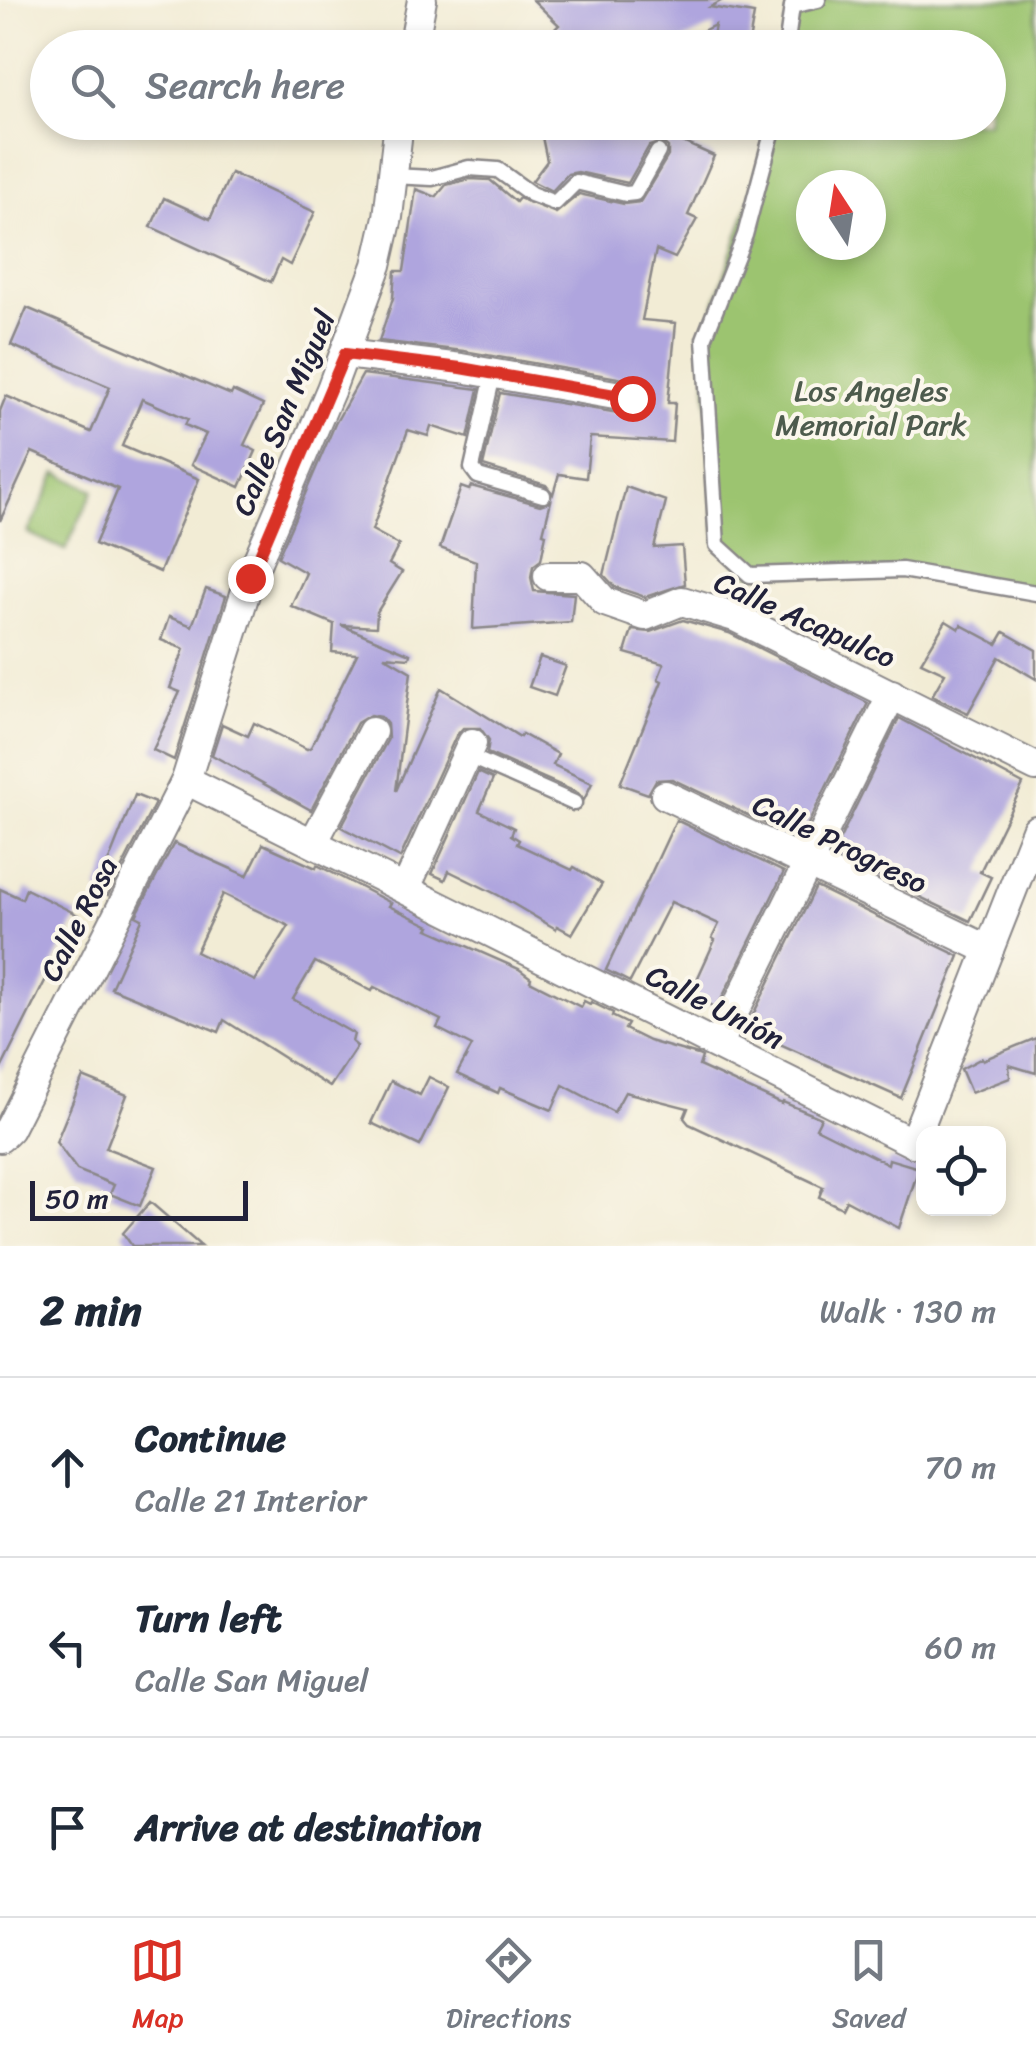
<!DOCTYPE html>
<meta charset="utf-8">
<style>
:root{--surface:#fff;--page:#f6f6f7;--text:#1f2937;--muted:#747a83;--line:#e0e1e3;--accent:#d93025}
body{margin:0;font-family:Sriracha,sans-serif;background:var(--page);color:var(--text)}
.controls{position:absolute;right:30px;bottom:30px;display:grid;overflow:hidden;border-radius:20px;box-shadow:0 5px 15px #0003}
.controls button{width:90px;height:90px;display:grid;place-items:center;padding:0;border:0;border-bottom:2px solid var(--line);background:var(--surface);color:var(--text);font:50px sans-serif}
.compass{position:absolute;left:796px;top:170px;width:90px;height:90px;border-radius:50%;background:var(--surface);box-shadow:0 5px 15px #0003;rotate:348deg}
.scale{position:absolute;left:30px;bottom:25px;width:218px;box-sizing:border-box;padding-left:10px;border:5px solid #22223b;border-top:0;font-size:28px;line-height:35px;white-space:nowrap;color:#22223b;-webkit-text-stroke:8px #fbf7ec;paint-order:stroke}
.stop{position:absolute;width:30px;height:30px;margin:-22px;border:8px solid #d93025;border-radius:50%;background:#fff}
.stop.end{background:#d93025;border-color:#fff;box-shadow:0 2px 10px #0008}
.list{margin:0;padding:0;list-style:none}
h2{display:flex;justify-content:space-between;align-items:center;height:130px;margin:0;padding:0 40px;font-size:42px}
h2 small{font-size:32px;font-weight:400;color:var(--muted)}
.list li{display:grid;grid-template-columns:65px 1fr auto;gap:30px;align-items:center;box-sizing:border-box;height:180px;padding:0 40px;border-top:2px solid var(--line)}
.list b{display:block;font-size:38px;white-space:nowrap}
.list p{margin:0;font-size:32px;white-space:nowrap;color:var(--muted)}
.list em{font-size:32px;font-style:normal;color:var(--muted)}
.icon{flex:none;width:55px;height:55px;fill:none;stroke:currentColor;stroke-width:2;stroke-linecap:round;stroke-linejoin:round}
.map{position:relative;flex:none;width:1036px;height:1246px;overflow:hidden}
.search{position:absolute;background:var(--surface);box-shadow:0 5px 15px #0003;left:30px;right:30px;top:30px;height:110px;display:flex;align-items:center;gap:25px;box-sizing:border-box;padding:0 35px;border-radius:55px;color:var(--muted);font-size:38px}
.sheet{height:670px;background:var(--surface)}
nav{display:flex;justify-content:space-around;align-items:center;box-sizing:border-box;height:140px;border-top:2px solid var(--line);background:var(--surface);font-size:28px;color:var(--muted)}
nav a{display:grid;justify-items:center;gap:5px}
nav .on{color:var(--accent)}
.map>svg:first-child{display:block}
.green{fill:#9cc46f;stroke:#5f7355;stroke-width:2.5;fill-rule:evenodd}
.building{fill:#afa5de;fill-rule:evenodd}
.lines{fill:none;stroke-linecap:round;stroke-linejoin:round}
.lane-casing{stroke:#8a8788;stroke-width:19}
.street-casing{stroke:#8a8788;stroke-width:32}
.lane{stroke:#fff;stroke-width:14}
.street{stroke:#fff;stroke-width:28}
.route{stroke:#d93025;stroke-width:12}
.labels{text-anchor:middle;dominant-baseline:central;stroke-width:8;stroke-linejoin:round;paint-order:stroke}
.park-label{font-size:30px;fill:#4d5b4d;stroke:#fbf7ec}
.street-label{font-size:30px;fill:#22223b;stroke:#fbf7ec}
</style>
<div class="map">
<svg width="1036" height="1246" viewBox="0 0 1036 1246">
<rect width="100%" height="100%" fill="#fbf7ec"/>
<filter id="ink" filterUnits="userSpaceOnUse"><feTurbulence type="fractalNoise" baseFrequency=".01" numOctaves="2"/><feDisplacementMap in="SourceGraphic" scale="20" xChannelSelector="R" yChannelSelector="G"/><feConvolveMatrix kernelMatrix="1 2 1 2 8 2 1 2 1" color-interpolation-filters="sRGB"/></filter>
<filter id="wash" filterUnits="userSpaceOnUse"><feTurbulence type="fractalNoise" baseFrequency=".0048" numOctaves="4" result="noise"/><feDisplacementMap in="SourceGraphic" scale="40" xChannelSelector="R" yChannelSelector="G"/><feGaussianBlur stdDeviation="2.25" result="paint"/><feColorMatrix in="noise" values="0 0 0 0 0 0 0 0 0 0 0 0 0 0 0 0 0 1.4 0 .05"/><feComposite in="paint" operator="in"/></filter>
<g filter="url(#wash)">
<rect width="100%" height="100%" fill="#f2ecd5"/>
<g class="green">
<path d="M818,0h218v593l-134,-23 -152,5 -33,-30 -13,-206 71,-216 213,-1v-74l-202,-1 6,-41zM811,185h60v60h-60z"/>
<path d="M57,473l37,17 -29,60 -37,-17z"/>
</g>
<g id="blocks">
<g class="building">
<path d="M533,0h190l-13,7 44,7 -6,34h-37l4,-23 -47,23h-132l23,-23z"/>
<path d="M609,122h60l-4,12 49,22 -26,59 9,4 -22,39 -19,-8 -14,70 34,3 -8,80h7l-3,39 -82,-5 -4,41 -27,-4 -6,20 -7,-9 -63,-19 17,-73 130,22 16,-7 3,-15 -5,-8 -9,-4 -171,-30 -85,-10 14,-43 2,-27h9l12,-82 20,8 10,-12 24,-6 20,1 26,22 3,-4 37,15 23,-19 45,10 16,-2 28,-46v-9l-6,-5 -13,4 -21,37 -50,-11 -10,2 -16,17 -20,-10 15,-20 -7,-34 28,-4v5l40,-2z"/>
<path d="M231,173l84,39 -25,53 -9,-5 -10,22 -120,-55 13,-29 46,21z"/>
<path d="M27,308l204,87 2,-4 30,14 -19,40 12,6 -16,36 -49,-22 15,-31 -21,-9 3,-6 -46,-20 -20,47 77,33 -39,93 -65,-28 23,-55 -86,-37 -32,69v-110l6,-15 85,36 19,-45 -99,-42z"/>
<path d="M363,374l116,15 -11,49 -37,-12 -3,10 -20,-6 -36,100 27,15 -10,19 13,8 -25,40 -1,15 -35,-2 69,29 -1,4 -25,-2 27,16 -15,119 45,-103 79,49 2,-3 36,20 -5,11 39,18 -8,17 -6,-7 -91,-40 2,-13 -9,-12h-17l-7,8 -56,122 -59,-31 47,-88 -1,-15 -6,-7 -11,-2 -13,8 -46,87 -99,-55 10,-31 26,12 6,-13 53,26 4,-2 46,-93 -25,-2 2,-28 -43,-18 15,-33 -28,-16 57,-133z"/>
<path d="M471,486l69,19 11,-4 -8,32 3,1 -5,26 -8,6 -2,11 3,14 40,3 -3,28 -98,7 3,-68 -36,-13 21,-61 8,3z"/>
<path d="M626,487l40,14 -12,47 28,-2 3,38 -40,13 -30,-10 -11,-12z"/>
<path d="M206,589l20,7 -52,164 -21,-10 27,-58 -10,-4 14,-39 -23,-9 8,-23 23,9z"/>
<path d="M683,620l46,13 139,70 -68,137 -128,-61 -16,1 -8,14 -28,-10 42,-103 -4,-2 6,-15 -39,-11 7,-23 18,2z"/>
<path d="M946,621l13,8 2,-4 36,19 7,-12 32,18v29l-37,-22 -31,56 -36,-17 13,-23 -24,-11z"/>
<path d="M540,657l26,9 -11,30 -26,-9z"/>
<path d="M899,718l124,66 -43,88 11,5 -21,44 -138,-66z"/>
<path d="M478,772l15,7 -14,32 35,17 -3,7 8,5 -2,4 55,26 2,-3 28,17 -30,50 -15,-8 -1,3 -58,-34 -49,-24 -4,9 -13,-6z"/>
<path d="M135,795l20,8 -47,92 -11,-5z"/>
<path d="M676,820l108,52 -67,136 -27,-13 25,-55 -3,-2 7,-14 -48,-22 -41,80 -24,-12z"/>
<path d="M174,843l73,33 16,-32 53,24 1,-3 74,38 -2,3 41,20 -2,3 91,40 12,9 -1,3 51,26 3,-6 6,3 1,-2 22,11 -1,3 16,8 -3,5 24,12 49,14 4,2 -3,9 83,38 1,-2 38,16 -5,10 72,36 1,-5 30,9 -20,60 -53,-28 -4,8 -23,-11 4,-10 -134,-63 -5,-6 4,-10 -63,-16 -11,20 -51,-27 -11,25 -52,-22 -2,5 -41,-19 15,-28 -35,-18 4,-8 -67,-33 -2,4 -57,-29 -22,37 61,35 -2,8 5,4 -27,41 -106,-67 -5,12 -108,-44 31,-69 -6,-3zM223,894l66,32 -34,55 -59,-29z"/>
<path d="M816,887l143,69 -58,142 -155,-69z"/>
<path d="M0,889l22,10 4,-10 52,26 -78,156z"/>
<path d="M1036,1038v35l-27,-8 1,13 -39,15 -10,-24 21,-11 1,2z"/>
<path d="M83,1077l44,18 -21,53 50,19 -16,39 -30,-12 4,-9 -37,-15 -21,-28z"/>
<path d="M429,1077l20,10 -29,59 -49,-23 20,-42 29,14z"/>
<path d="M150,1202l51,44h-69l-9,-13z"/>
</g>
</g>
</g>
<g filter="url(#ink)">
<use href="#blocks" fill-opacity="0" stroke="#8a8788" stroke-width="2.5"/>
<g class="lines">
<g class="lane-casing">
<g id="lane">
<path d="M786,48l6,-42 26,-6"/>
<path d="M775,122l-30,113 -41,104 13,206 33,30 152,-5 134,23"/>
<path d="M398,133l29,-11"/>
<path d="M392,176l40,2 37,-10 29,2 33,24 24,9 21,-21 50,12 9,-1 23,-41"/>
<path d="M493,375l-21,93 6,8 65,19"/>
<path d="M466,755l108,48"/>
</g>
</g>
<g class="street-casing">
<g id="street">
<path d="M413,48l9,-48"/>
<path d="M345,354l116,14 171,30"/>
<path d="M548,576h34l23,26 40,14 37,-15 53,16 301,150"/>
<path d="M186,780l727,363 123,-313"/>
<path d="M665,795l324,155"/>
<path d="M314,841l58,-109"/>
<path d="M406,888l66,-145"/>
<path d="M718,1045l174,-351"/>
<path d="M0,1138l9,-9 177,-349 64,-202 81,-189 46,-124 11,-48 11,-95"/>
</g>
</g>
<use href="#lane" class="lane"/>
<use href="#street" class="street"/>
</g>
</g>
<g class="lines" filter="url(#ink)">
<path class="route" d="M250,578l95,-224 116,14 171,30"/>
</g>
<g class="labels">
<g class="park-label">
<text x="871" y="391">Los Angeles<tspan x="871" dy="34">Memorial Park</tspan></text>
</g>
<g class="street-label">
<text transform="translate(284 413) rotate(-67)">Calle San Miguel</text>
<text transform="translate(805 620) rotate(24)">Calle Acapulco</text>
<text transform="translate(840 844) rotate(26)">Calle Progreso</text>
<text transform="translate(79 919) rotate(-63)">Calle Rosa</text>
<text transform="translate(715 1007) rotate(27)">Calle Unión</text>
</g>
</g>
</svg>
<div class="controls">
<button><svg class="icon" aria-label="locate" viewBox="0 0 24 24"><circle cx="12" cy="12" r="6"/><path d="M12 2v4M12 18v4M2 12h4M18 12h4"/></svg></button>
</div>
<svg class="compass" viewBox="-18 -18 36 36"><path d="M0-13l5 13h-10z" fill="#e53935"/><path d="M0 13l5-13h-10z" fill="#747a83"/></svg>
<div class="scale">50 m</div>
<div class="stop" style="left:632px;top:398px"></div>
<div class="stop end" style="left:250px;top:578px"></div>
<div class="search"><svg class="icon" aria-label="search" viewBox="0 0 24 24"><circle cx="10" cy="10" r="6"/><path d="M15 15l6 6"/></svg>Search here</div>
</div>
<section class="sheet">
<h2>2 min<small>Walk · 130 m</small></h2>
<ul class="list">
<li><svg class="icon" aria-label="ahead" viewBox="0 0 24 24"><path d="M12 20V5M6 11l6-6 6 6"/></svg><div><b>Continue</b><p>Calle 21 Interior</p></div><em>70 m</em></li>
<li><svg class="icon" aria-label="left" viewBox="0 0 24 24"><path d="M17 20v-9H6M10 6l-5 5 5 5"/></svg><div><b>Turn left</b><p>Calle San Miguel</p></div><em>60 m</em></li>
<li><svg class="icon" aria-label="arrive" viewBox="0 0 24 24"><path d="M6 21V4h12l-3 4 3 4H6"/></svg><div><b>Arrive at destination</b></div></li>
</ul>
</section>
<nav>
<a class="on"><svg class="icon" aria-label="map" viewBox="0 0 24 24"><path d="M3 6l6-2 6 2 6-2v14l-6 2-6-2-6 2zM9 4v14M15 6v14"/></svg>Map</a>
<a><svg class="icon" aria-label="directions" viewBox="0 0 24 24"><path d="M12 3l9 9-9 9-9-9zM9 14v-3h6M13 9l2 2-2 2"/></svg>Directions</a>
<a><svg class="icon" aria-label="saved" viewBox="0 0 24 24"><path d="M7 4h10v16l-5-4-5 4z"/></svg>Saved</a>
</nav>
